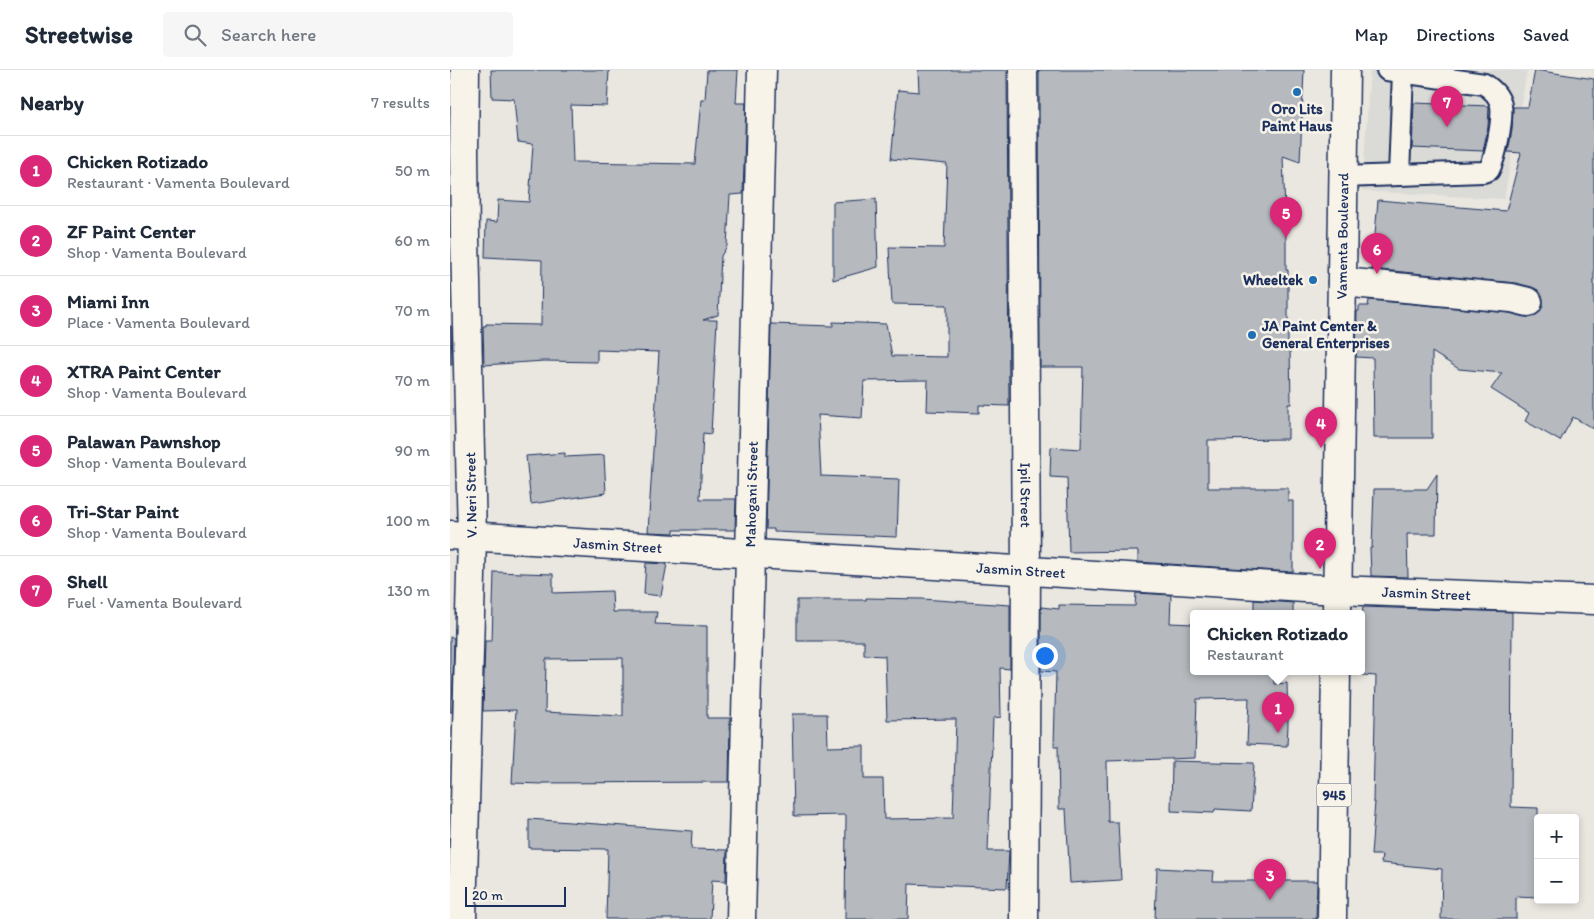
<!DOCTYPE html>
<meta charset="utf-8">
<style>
:root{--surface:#fff;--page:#f6f6f7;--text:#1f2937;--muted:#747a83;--line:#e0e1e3;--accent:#db2777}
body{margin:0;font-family:Itim,sans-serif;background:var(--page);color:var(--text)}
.controls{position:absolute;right:15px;bottom:15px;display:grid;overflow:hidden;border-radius:5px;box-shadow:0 2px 8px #0003}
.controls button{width:45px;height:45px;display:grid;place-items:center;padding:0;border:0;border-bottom:1px solid var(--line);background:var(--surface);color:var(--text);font:25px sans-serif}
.scale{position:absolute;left:15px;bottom:12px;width:101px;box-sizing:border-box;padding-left:5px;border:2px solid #1b2f5e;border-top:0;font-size:14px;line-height:18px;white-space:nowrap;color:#1b2f5e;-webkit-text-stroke:4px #f7f3e8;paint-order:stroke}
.you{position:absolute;left:594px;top:585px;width:18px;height:18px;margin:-12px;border:4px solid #fff;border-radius:50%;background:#1a73e8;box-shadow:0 0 0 8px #1a73e833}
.badge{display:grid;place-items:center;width:32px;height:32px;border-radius:50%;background:var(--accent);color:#fff;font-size:16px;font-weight:700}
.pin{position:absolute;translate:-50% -41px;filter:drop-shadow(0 1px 2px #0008)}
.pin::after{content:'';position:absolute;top:26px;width:18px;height:15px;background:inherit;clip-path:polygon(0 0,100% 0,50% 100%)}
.popup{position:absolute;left:740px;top:540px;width:175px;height:65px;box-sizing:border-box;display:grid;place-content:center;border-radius:5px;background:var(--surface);filter:drop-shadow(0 1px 4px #0005);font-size:16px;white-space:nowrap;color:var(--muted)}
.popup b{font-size:19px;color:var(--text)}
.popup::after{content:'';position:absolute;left:50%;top:100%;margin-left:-10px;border:10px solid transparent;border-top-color:var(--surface)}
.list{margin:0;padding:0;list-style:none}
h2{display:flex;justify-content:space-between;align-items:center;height:65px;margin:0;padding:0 20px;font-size:21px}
h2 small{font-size:16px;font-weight:400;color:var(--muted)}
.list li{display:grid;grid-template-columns:32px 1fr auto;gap:15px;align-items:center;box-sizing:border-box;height:70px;padding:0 20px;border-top:1px solid var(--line)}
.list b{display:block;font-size:19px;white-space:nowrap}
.list p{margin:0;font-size:16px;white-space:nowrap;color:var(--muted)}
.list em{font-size:16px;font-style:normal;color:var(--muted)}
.icon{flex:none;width:28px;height:28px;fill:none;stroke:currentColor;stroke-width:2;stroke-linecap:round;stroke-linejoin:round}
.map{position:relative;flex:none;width:1144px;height:849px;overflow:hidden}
header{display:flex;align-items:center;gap:30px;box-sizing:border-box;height:70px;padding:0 25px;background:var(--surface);border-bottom:1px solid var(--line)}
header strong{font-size:24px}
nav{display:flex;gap:28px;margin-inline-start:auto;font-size:18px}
.search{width:350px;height:45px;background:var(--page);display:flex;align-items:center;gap:12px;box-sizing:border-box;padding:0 18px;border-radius:5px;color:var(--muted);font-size:19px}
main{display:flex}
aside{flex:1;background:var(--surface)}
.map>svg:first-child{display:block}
.built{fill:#dadad6}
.building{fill:#b6babf;stroke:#1b2f5e;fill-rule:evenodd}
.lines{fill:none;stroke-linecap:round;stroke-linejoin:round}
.service-casing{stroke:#1b2f5e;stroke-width:24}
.minor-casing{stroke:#1b2f5e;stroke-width:31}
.primary-casing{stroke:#1b2f5e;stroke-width:31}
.service{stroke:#f7f3e8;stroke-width:20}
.minor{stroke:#f7f3e8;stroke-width:28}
.primary{stroke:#f7f3e8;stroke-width:28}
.poi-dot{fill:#1f6fb2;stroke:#f7f3e8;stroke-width:2}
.labels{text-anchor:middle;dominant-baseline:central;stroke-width:5;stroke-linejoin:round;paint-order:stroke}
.shield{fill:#f7f3e8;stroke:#5d6a87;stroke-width:1}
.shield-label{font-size:14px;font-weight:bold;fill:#1b2f5e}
.poi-label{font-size:15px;font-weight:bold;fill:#1b2f5e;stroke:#f7f3e8}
.street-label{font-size:15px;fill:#1b2f5e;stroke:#f7f3e8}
</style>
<header>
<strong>Streetwise</strong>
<div class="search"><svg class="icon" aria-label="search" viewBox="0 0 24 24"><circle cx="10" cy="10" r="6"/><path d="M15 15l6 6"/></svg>Search here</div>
<nav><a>Map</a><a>Directions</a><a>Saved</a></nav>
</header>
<main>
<aside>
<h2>Nearby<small>7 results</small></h2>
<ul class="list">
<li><span class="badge">1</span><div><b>Chicken Rotizado</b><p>Restaurant · Vamenta Boulevard</p></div><em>50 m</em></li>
<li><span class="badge">2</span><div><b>ZF Paint Center</b><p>Shop · Vamenta Boulevard</p></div><em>60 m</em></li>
<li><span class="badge">3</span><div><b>Miami Inn</b><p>Place · Vamenta Boulevard</p></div><em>70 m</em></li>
<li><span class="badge">4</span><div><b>XTRA Paint Center</b><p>Shop · Vamenta Boulevard</p></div><em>70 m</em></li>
<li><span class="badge">5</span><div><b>Palawan Pawnshop</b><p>Shop · Vamenta Boulevard</p></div><em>90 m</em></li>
<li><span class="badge">6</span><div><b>Tri-Star Paint</b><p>Shop · Vamenta Boulevard</p></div><em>100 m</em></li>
<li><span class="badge">7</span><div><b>Shell</b><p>Fuel · Vamenta Boulevard</p></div><em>130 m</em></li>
</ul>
</aside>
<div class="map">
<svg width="1144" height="849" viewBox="0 0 1144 849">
<rect width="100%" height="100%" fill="#eae7e0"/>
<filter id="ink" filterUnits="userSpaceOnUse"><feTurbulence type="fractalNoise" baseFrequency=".02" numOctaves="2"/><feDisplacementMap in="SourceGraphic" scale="10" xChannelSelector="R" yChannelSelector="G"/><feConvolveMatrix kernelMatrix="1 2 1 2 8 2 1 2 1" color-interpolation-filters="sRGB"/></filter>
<g filter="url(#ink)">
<path class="built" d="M920,0h157l-23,129 -142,-8z"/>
<g class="building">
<path d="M41,0h118l-2,36 -36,-1 2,57 122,2 6,-64h4l2,-30h31l-2,33h10l-3,91 -13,1 -3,51 -6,10 -3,59 -15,5h14l-6,114 -8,-1 -3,66h36l-1,31h-61v3l-26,-1 11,-180 -62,-2v12l-53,-1 -60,4 -1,-39h3v-2l55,1 1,-65 -57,-3 1,-36 11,1 1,-22 31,2 4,-58 -15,-2 -4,-43 -22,-1z"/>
<path d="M468,0h89l2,336 -30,-1v8l-52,-2 1,-31 -64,1 -2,37 -44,-3 3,61 78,3 -2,58 -123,-5v-3h-8l5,-205 62,2v-4l53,2 6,32 55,1v-52l-55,-1 -3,-57 55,1 3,-84 -56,-5 7,-69 21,2z"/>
<path d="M589,0h265l-4,92 -17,-6 3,86v28h2v78h2l1,56h-3v35l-80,1v48h80v13h5v71l-155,-10v-11l-69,1 -2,-74 -17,-1 1,-30 30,2 2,-82h-43z"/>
<path d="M1085,0l59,9v350l-21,-12 -13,24 -35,-20 4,-8 -38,-24 11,-16 -43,-4 -27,-17v86h-58l-1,-80 -17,-1 1,-46h2v-5h9l1,-6 140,13 16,4h8l6,-4 4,-7v-8l-5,-8 -6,-3 -16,-4 -144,-14 6,-69 128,11 15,-58 -13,-1 4,-22 1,-23h15z"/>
<path d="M964,33l75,3 -1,21 -5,24 -71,-3z"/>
<path d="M426,129l2,68 -45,13v-78z"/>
<path d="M0,256h1l1,39h-2z"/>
<path d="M115,383v4l39,-2 2,38 -75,11 -5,-48z"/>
<path d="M987,404l-1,60h-29l1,43 -37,-1 -1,-28h2l2,-59h53z"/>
<path d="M196,493l21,1 -6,32 -17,-2z"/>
<path d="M44,502l59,2v19l59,-2 1,21h44l-2,12 52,2v92h23l-1,64 -187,1v1l-30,-1 4,-73 -33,1 2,-70h7zM173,588v58l-78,-4 1,-53z"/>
<path d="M686,523l35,2 -1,28 24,1v48h79l1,12 13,-1 1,41 -1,22 -40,-2 2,-46 -52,1 -2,59 -88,3 1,61h10l3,58 -51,3 -4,-74h-7l-1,-63h-4l2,-74 -15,-1v-64l18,2v-4l76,1z"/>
<path d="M416,528l56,1 88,6v64l-10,-1 1,49 -8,1 -5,133h21l-2,37 -98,-4 -1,35h-63l1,-104 -52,1 -2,-102h35l1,33 36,-1v33h19l1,40 69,-1 3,-99 -69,1 -2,-64 -21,-1v-14h-67v-41h69z"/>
<path d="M804,530l39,3v11h-39z"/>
<path d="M913,537l149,5 -1,195 27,1v89l-22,-1v23h-75l1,-50 -61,-6 1,-8h-11l4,-53h-2l3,-126 -14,-1v-59z"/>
<path d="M0,567l4,1 -2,74h-2z"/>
<path d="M722,691l82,2 -3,48 -36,-2 -1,4 -43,-2z"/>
<path d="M79,749l163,12 -1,18 36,1 -1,31 -14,-1 -2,39h-104l2,-70 -79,-1z"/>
<path d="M707,798l57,3 -1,10h104l-1,38h-161z"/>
</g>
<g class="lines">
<g class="service-casing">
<g id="service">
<path d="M949,105l4,-103"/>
<path d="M893,107l140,-5 6,-2c7,-13 14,-50 12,-65 -2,-9 -9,-16 -17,-21l-97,-14"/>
</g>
</g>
<g class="minor-casing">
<g id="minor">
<path id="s1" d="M573,0l3,501 -2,348"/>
<path d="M892,212l170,16 16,4"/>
<path id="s2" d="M0,465l887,55 257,10"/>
<path d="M12,849l10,-382 -7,-298 -1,-89 1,-80"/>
<path id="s3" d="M291,849l21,-849"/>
</g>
</g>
<g class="primary-casing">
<g id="primary">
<path id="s4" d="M887,544l8,-544"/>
<path d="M882,849l4,-247"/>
</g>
</g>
<use href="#service" class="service"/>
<use href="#minor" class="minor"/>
<use href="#primary" class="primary"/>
</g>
</g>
<g class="poi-dot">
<circle cx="847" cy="22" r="5"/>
<circle cx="863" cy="210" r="5"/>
<circle cx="802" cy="265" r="5"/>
</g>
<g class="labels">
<rect class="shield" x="866.5" y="713.5" width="35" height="23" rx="4"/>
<g class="shield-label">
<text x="884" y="725">945</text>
</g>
<g class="poi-label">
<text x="847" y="39">Oro Lits<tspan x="847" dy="17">Paint Haus</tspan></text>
<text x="853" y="210" text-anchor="end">Wheeltek</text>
<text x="812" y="256" text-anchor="start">JA Paint Center &amp;<tspan x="812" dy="17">General Enterprises</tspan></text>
</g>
<g class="street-label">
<text stroke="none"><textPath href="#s4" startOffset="378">Vamenta Boulevard</textPath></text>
<text stroke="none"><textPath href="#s3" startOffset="425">Mahogani Street</textPath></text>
<text stroke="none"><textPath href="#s1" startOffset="425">Ipil Street</textPath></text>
<text transform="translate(21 425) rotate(-91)">V. Neri Street</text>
<text stroke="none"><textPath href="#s2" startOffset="168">Jasmin Street</textPath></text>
<text stroke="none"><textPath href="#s2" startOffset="572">Jasmin Street</textPath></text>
<text stroke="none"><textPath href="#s2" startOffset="978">Jasmin Street</textPath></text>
</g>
</g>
</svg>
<div class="controls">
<button>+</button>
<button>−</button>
</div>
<div class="scale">20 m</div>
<div class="you"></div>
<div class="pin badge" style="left:828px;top:663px">1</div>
<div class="popup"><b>Chicken Rotizado</b>Restaurant</div>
<div class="pin badge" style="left:870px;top:499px">2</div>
<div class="pin badge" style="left:820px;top:830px">3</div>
<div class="pin badge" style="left:871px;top:378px">4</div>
<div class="pin badge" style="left:836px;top:168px">5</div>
<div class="pin badge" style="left:927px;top:204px">6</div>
<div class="pin badge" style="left:997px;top:57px">7</div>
</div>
</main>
